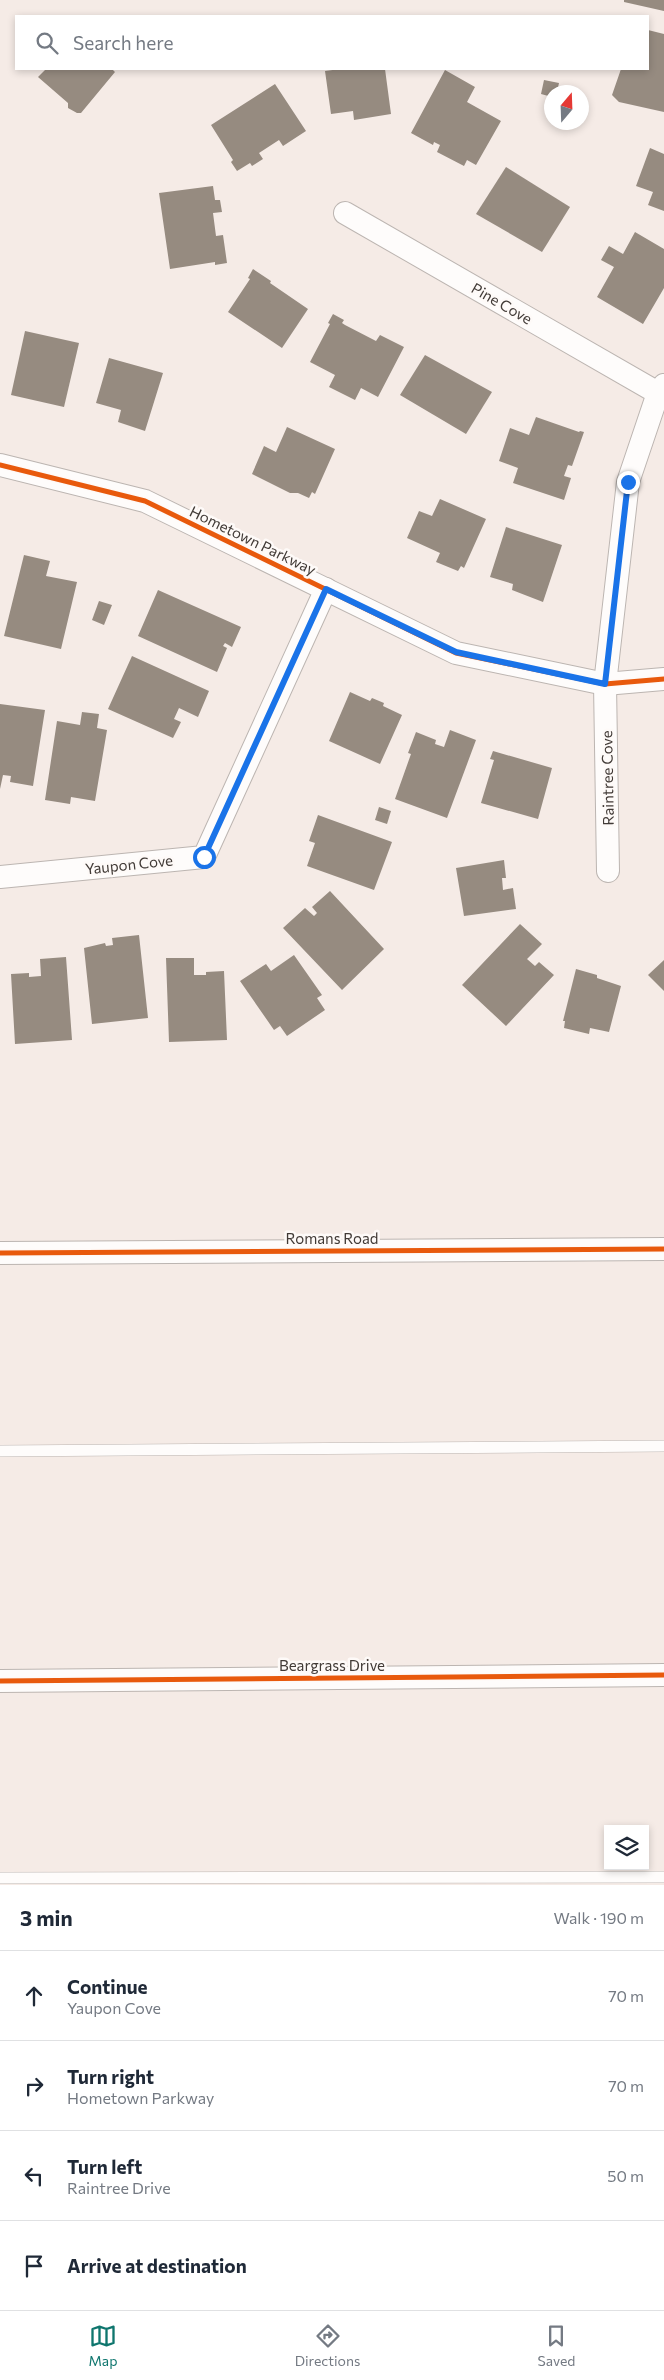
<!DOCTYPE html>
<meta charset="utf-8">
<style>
:root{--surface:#fff;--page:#f2f2f3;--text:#1f2937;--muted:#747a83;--line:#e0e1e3;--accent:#0f766e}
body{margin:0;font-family:Commissioner,sans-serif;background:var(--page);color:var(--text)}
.controls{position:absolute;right:15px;bottom:15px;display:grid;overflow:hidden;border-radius:0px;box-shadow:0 2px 8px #0003}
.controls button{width:45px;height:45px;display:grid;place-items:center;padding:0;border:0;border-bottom:1px solid var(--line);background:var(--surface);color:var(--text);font:25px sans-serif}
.compass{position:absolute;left:544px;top:85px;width:45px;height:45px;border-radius:50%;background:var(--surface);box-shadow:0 2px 8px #0003;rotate:19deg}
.stop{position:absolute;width:15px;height:15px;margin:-11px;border:4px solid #1a73e8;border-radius:50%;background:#fff}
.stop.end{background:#1a73e8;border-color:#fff;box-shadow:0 1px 5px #0008}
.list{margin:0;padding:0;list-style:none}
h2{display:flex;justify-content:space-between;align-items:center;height:65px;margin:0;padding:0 20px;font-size:21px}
h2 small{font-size:16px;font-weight:400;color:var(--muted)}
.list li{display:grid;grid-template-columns:32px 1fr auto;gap:15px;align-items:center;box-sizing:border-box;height:90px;padding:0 20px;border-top:1px solid var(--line)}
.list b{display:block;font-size:19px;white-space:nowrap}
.list p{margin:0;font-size:16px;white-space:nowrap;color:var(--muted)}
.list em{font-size:16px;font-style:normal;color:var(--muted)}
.icon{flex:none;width:28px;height:28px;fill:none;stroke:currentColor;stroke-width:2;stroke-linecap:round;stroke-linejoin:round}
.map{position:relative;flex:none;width:664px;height:1885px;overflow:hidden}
.search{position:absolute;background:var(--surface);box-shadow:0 2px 8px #0003;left:15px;right:15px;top:15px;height:55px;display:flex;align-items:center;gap:12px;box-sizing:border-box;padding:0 18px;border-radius:0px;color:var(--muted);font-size:19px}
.sheet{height:425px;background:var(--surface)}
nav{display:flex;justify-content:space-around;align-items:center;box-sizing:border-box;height:70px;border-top:1px solid var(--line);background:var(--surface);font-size:14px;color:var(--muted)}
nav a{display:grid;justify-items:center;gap:2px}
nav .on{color:var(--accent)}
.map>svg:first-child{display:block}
.building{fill:#968b80}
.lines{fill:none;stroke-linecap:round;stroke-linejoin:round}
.lane-casing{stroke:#bcb5b1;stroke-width:12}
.street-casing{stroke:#bcb5b1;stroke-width:24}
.lane{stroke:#fefcfb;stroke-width:11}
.street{stroke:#fefcfb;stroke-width:22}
.cycleway-casing{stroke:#fefaf8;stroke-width:8}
.cycleway{stroke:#e8590c;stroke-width:5}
.route{stroke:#1a73e8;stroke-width:6}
.labels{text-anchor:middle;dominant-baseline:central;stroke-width:5;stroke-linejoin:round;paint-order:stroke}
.street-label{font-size:15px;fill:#413a36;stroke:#fefaf8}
</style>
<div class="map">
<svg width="664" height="1885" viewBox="0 0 664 1885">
<rect width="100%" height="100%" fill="#f5ebe6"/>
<g class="building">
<path d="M624,0h40v11l-40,-9z"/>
<path d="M648,30l16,4v78l-45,-10 -7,-7 9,-26h27z"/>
<path d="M46,69h66l3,3 -34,41h-4l-9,-5v-5l-30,-26z"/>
<path d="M340,69h45l6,45 -37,6 -1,-9 -22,3 -6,-43z"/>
<path d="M445,70l30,17 -8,15 34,19 -25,44 -9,-5 -3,6 -27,-14 3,-7 -6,-3 -1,3 -22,-12z"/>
<path d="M544,80l15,3 -2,9h-5v5l-11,-3z"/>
<path d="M275,84l31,47 -23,15 -4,-6 -20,13 4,6 -11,7 -2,-3 -13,8 -6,-9 2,-2 -22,-35z"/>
<path d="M650,148l14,6v57l-16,-6 5,-13 -17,-6z"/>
<path d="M506,167l64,40 -28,45 -66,-38z"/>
<path d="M213,186l2,14h5l2,12 -9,1 3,23 7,-1 4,28 -12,2v-3l-45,7 -11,-76z"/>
<path d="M635,232l29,17v39l-21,36 -46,-27 17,-30 -13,-7 8,-14 14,8z"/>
<path d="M253,269l18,12 -1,2 38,26 -26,39 -54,-36 22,-33 -2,-1z"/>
<path d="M333,314l11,6 -2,3 3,2 31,16 4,-6 24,12 -26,50 -17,-9 -6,12 -26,-13 6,-12 -25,-13 20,-38 -2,-1z"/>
<path d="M25,331l54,12 -15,64 -53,-12z"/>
<path d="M425,355l67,37 -26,42 -66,-39z"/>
<path d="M109,358l54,15 -18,58 -27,-9 3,-12 -25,-7z"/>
<path d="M536,417l43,15 1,-1 4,1 -12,34 -4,-1 -4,11 7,2 -7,22 -51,-17 5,-15 -19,-7 11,-33 19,7z"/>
<path d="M287,427l48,22 -20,45 -3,-2 -3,6 -11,-5h-8l-38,-19 12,-28 12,6z"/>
<path d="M440,499l46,20 -22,49 -3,-2 -3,5 -22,-9 4,-9 -33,-15 12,-27 13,5z"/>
<path d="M506,527l56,18 -19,57 -31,-12 1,-6 -23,-7z"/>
<path d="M24,555l26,6 -4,15 31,6 -16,67 -57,-13z"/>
<path d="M158,590l83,37 -9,20 -7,-4 -2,3 4,2 -10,24 -79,-36z"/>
<path d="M99,601l13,4 -8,20 -12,-5z"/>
<path d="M132,656l77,35 -11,26 -19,-9 -5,11 7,3 -8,16 -65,-29z"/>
<path d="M350,692l20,9 2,-3 12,5 -1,3 19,9 -22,49 -51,-23z"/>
<path d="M0,704l45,6 -12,76 -23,-4 1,-6 -8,-1 -3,14z"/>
<path d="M82,712l17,2 -2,14 10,2 -12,71 -24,-4 -1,7 -25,-4 12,-79 23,4z"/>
<path d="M450,730l26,10 -29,78 -52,-19 16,-45 -3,-1 8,-21 20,8 -1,4 9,3z"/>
<path d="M493,751l59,17 -14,51 -57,-16 13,-43 -4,-1z"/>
<path d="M379,807l12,4 -4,13 -12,-4z"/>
<path d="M318,815l74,27 -18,48 -67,-24 8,-23 -6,-2z"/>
<path d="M504,860l2,18h-4l1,12 10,-2 3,21 -52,7 -8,-48z"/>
<path d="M330,891l54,58 -42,41 -59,-62 22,-20 9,8 3,-3 -5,-6z"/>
<path d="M520,924l22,20 -15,15 8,7 4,-4 15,13 -48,51 -44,-41z"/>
<path d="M139,935l9,83 -56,6 -8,-76 21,-5 1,3 7,-1 -1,-7z"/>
<path d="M294,955l28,40 -5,3 8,12 -38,26 -7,-10 -6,4 -34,-49 26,-17 5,7z"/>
<path d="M66,957l6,83 -57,4 -4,-70 18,-1v4l12,-1 -1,-17z"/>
<path d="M166,958h28v17h12v-3l18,-1 3,69 -58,2z"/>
<path d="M664,960v31l-16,-16z"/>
<path d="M576,969l21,6v3l24,8 -12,46 -19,-4 -1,6 -25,-6 1,-7h-2z"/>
</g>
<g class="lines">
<g class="lane-casing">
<g id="lane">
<path d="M0,1451l664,-5"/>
<path d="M0,1878l664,-1"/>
</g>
</g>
<g class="street-casing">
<g id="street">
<path d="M345,213l313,180"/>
<path d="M0,465l145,36 311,152 149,31 59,-5"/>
<path d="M608,871l-3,-187 23,-202 30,-89 6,-8"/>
<path d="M0,877l204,-20 122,-268"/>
<path d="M0,1253l664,-4"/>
<path d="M0,1681l664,-6"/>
</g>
</g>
<use href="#lane" class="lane"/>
<use href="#street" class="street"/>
<g class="cycleway-casing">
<g id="cycleway">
<path d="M0,465l145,36 311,152 149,31 59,-5"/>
<path d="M0,1253l664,-4"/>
<path d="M0,1681l664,-6"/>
</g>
</g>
<use href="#cycleway" class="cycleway"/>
</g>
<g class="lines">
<path class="route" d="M204,857l122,-268 130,63 149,32 23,-202"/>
</g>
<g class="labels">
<g class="street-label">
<text transform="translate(502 303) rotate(30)">Pine Cove</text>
<text transform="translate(253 540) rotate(26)">Hometown Parkway</text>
<text transform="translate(607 778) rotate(-91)">Raintree Cove</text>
<text transform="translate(129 864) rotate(-6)">Yaupon Cove</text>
<text x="332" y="1238">Romans Road</text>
<text x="332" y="1665">Beargrass Drive</text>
</g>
</g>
</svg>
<div class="controls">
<button><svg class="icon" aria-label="layers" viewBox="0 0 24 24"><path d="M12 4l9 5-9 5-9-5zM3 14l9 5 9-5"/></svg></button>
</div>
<svg class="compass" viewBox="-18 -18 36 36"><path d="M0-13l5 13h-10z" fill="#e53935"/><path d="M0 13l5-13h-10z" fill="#747a83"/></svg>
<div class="stop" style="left:204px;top:857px"></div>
<div class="stop end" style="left:628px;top:482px"></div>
<div class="search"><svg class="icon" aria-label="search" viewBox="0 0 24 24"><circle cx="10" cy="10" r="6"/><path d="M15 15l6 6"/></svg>Search here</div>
</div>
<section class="sheet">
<h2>3 min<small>Walk · 190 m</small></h2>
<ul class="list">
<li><svg class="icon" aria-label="ahead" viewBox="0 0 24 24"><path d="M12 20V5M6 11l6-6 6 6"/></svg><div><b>Continue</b><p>Yaupon Cove</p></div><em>70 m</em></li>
<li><svg class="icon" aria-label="right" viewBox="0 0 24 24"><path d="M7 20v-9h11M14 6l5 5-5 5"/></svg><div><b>Turn right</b><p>Hometown Parkway</p></div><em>70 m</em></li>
<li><svg class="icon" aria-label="left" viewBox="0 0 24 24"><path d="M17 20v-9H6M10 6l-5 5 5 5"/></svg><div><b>Turn left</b><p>Raintree Drive</p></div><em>50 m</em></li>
<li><svg class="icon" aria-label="arrive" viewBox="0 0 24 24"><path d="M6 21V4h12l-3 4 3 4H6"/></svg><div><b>Arrive at destination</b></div></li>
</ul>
</section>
<nav>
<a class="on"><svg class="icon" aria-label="map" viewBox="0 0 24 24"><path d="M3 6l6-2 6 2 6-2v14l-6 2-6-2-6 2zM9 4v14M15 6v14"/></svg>Map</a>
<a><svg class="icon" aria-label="directions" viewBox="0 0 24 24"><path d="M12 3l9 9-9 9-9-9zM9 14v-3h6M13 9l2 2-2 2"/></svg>Directions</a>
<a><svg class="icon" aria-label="saved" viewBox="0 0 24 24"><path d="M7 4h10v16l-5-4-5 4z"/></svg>Saved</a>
</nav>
